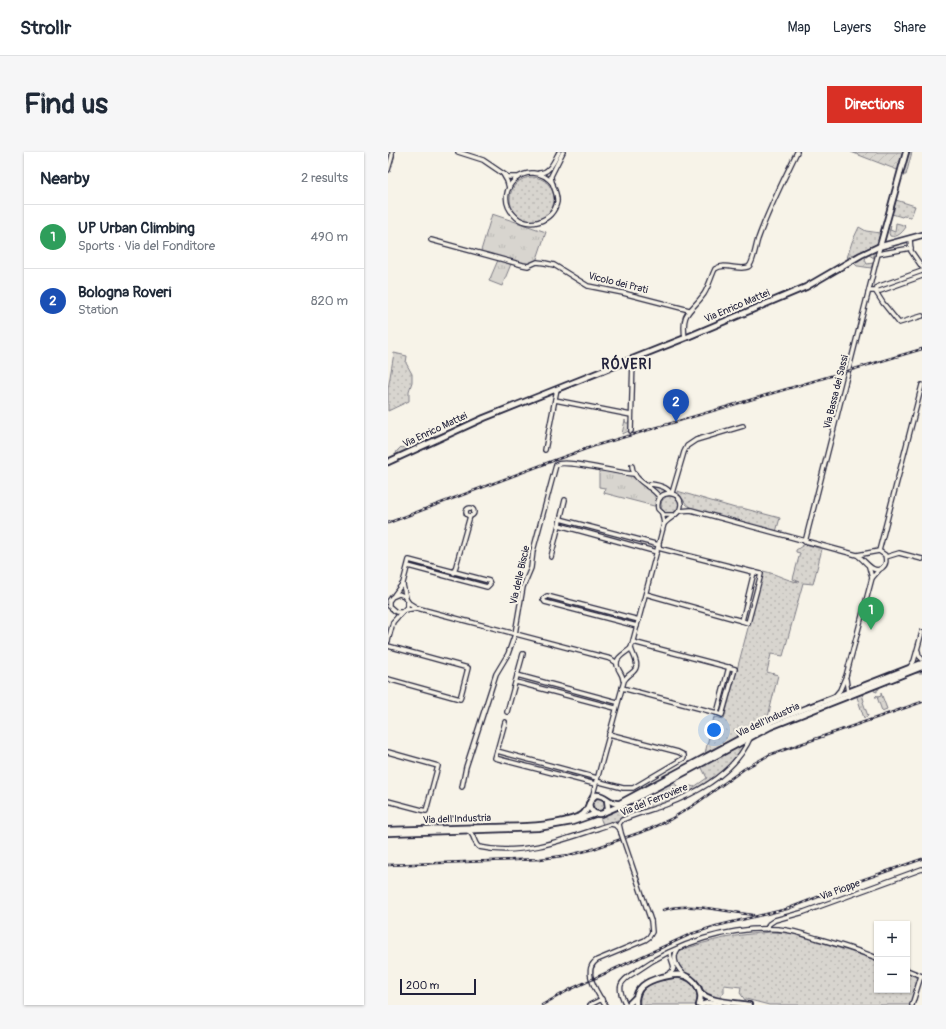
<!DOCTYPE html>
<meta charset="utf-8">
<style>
:root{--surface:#fff;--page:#f6f6f7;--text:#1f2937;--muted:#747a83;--line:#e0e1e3;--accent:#d93025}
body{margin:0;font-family:Pangolin,sans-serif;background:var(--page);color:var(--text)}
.controls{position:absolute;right:12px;bottom:12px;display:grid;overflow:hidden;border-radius:0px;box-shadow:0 1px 3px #0004}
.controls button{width:36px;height:36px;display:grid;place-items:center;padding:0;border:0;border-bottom:1px solid var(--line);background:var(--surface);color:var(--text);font:20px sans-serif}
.scale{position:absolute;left:12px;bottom:10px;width:76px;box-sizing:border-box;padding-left:4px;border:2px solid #22223b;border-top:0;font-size:11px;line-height:14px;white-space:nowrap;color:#22223b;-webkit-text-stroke:3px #f7f3e8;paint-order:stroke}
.you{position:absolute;left:326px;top:578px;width:14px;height:14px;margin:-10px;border:3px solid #fff;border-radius:50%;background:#1a73e8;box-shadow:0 0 0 6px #1a73e833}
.badge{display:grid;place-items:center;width:26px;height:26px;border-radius:50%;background:var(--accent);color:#fff;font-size:13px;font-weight:700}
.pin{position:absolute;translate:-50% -33px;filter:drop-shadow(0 1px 2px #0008)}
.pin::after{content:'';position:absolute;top:21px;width:14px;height:12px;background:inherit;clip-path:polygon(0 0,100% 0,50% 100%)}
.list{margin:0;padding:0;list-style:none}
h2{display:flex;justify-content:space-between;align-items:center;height:52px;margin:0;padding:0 16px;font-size:17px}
h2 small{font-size:13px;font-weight:400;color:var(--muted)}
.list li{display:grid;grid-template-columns:26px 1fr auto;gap:12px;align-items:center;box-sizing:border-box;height:64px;padding:0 16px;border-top:1px solid var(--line)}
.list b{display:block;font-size:15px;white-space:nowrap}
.list p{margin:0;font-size:13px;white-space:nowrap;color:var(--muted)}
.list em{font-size:13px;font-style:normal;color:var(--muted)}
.map{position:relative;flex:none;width:534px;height:853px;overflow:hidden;border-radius:0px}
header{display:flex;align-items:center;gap:24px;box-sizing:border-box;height:56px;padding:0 20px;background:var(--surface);border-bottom:1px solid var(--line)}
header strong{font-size:19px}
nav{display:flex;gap:22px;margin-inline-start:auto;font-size:14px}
.intro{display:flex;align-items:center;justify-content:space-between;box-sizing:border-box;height:96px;padding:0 24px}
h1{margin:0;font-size:28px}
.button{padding:10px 18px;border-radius:0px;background:var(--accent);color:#fff;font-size:14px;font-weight:700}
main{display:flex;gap:24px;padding:0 24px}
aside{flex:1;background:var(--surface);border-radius:0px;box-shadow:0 1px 3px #0004}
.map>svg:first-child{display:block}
.grass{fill:url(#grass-dots);stroke:#7d7c85}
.park{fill:url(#park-tufts);stroke:#7d7c85}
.garden{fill:url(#garden-furrows);stroke:#7d7c85}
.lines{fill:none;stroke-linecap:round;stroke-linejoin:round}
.minor-casing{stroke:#22223b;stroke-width:6}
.major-casing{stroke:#22223b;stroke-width:8}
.minor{stroke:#f7f3e8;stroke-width:3.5}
.major{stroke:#f7f3e8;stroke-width:4.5}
.rail-casing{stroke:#22223b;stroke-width:2.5}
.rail{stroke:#f7f3e8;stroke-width:1;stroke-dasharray:3;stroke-linecap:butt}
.minor-bridge-casing{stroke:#22223b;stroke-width:6;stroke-linecap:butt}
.minor-bridge{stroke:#f7f3e8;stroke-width:3.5}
.labels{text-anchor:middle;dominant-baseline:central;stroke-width:4;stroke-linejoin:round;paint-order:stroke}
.street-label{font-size:10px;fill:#22223b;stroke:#f7f3e8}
.district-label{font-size:14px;font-weight:bold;letter-spacing:1px;fill:#22223b;stroke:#f7f3e8}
</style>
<header>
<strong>Strollr</strong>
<nav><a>Map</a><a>Layers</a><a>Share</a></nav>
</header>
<div class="intro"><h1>Find us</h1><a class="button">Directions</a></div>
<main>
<aside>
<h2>Nearby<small>2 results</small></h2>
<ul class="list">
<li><span class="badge" style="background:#2e9e5b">1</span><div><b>UP Urban Climbing</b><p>Sports · Via del Fonditore</p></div><em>490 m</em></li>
<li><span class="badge" style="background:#1a4fb4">2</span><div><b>Bologna Roveri</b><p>Station</p></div><em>820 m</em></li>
</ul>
</aside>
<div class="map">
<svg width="534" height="853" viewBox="0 0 534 853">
<defs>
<pattern id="grass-dots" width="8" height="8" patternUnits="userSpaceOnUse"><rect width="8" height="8" fill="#d8d5cf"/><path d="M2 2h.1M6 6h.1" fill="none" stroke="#b9b7b3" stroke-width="1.8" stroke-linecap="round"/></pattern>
<pattern id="park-tufts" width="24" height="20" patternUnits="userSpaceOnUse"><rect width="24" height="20" fill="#d8d5cf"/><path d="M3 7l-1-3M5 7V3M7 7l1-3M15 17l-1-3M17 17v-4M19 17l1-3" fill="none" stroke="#b9b7b3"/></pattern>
<pattern id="garden-furrows" width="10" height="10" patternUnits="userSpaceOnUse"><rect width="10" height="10" fill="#d8d5cf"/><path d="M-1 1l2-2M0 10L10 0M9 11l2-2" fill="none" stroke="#b9b7b3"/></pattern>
</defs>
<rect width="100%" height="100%" fill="#f7f3e8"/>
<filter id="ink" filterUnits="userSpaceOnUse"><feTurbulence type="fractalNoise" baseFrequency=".025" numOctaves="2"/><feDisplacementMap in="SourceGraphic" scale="8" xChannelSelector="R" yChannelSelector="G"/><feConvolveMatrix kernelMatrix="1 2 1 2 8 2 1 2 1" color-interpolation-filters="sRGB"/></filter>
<g filter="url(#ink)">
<g class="grass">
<path d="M521,0h3l-6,23h-3z"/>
<circle cx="144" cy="47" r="22"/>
<path d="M508,48l19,6 -4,11 -8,-1 -1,1 -10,-3z"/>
<path d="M508,71l8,2 2,2c-4,6 -9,11 -16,9l-1,-3 2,-8 -1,5 5,2z"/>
<path d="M471,75l7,4 14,2 -2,10 -31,15 5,-16z"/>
<path d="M6,201l13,3 -1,7 6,11v8l-3,9v10l-21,10v-22z"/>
<path d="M237,268l1,3h2l2,-3 -1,11 -7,3z"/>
<path d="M76,272v1l-38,16 -6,-1v-3h2l2,1 5,-2 -2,-2 8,-4v6z"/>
<path d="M20,291l4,2 -3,4 -14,7 2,-5 4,-4 1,1 5,-2z"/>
<path d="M264,333l13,4 3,3 -7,3 -11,-8z"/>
<path d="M289,339l58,17h7l38,10 -4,14 -84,-24 -5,-3z"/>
<circle cx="282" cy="353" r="9"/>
<path d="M417,392l17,5 -9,35 -10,-1 -20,73 -12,-2 -4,18 11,3 -10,42 1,3 -64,33 9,-36 10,2 39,-148c15,3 23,10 37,11l-7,-3 7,-26 -4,-1v-2z"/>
<path d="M534,516v5h-7l-36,14v2l-2,1v2l-3,-1 1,-3z"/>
<path d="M480,539h2l-8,3 2,7 -1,1 5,14 -4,2 -8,-24z"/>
<path d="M493,541l6,16 -5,2 -5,-14h-2l2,-2 1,2 3,-1z"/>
<path d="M359,588c-26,53 -93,67 -144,85l-3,-8 35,-16 38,-20 7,9 11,-4 3,1 13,-9 -6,-12z"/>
<circle cx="211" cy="653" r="7"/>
<path d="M382,780l21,1 67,21 19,7v29h30v-17l9,4 2,4 -8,24h-141l-23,-6 -1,1 -5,-7 1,-6 -17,-2v7l-5,6 -15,-4c-1,-4 -2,-9 -5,-12 -9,-10 -28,-11 -20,-31 33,-12 57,-16 91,-19z"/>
<path d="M288,826c15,2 25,11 20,27h-56c-2,-23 19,-23 36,-27z"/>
</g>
<g class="park">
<path d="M104,62l54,18 -11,33 -6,2 -18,-3 -9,22 -13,-5 9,-21 -18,-6z"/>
<path d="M211,318l35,7 21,18 3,4 -1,6 -3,1 -50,-13 1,-5 -6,-1z"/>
</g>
<g class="garden">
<path d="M463,0h54l-5,19z"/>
<path d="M484,100l2,1v5l-5,-3 -3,2 -1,3 2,4 6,-1 -2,5 -13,-2h-1l-4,-4z"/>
</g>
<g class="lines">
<g class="minor-casing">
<g id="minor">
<path d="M70,0l25,8 25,17h9"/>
<path d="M0,18l4,-14v-4"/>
<path d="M151,21c11,0 15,-12 20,-21"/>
<path d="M115,22l4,7 2,7"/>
<path d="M165,32c-24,-29 -63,6 -39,31 13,15 39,7 43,-13 1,-10 -6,-17 -6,-26l12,-24"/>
<path d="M522,87l1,12 11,16"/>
<path d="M43,88l92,25 5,1 9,-4 8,1 9,2 34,21 35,7 66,17"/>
<path d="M490,102l33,-6"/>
<path d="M534,119l-45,16 -1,5 7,11 16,20 23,-7"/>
<path d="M481,139h11l42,-15"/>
<path d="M297,186c-4,-28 6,-25 19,-44 5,-8 7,-17 11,-25 10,-7 23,2 33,-2 5,-2 8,-23 10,-28 11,-31 25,-58 39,-87"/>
<path d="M167,248l76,15"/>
<path d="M243,279l2,-73"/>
<path d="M157,298l12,-61"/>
<path d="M244,314c2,17 20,19 28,32"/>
<path d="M260,335l3,-3c7,1 17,3 19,9"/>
<path d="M284,341l12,-41 3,-6 9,-6 47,-14"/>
<circle cx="82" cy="360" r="4"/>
<path d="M291,359l12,-1 166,45c8,5 16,20 25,13 5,-4 4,-8 3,-13l-6,-4 -22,4"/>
<path d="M172,367l99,26"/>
<path d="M276,372c5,-6 14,-9 16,-15 7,-18 -26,-23 -22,0l6,6h9"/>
<path d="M171,373l98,27"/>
<path d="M417,390l75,-296"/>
<path d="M270,396l103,26 -13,49 -6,-2"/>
<path d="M491,399l43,-166"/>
<path d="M163,405l14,-57"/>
<path d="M498,405l13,-4 23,6"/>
<path d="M481,415l3,11 7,-8"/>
<path d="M66,421l16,-57"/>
<path d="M15,433l3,13"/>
<path d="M258,442l96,27 12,-49"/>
<path d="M6,443l9,-12 6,-23 80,21 1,3 -3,3 -79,-21"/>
<path d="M19,449v6l-5,5h-6l-7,-6v-5l3,-4 7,-3 5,2 5,7 8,5"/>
<path d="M17,458l12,-2 194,51 6,4"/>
<path d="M249,474l-92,-24 -2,-3 4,-3 92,24"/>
<path d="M0,489l5,-19 8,-9"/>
<path d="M245,490l102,27 -13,46 -5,-2"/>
<path d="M0,494l80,22 -8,31 -72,-20"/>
<path d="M530,499l1,5 3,3"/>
<path d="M522,515l4,-6 8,-29"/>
<path d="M129,523l100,27"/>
<path d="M458,527l2,14"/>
<path d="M235,528c0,-5 -3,-7 -5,-12 -5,-10 7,-14 13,-20"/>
<path d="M128,530l99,26"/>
<path d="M234,536l95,25 12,-46"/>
<path d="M447,544l5,-6 6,-14 26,-98"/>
<path d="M119,560l16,-58"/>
<path d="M109,599l8,-29"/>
<path d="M0,600l50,14 -12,45 -38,-10"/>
<path d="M208,629l27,7h10l51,-30v-3l-6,-3 -69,-18"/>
<path d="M207,632l-100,-26 2,-7 100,27"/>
<path d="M74,635l4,-20 30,-93 12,-20 7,-20 8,-47 8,-19 2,-17 23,-86c8,-7 64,9 79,9"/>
<path d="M204,646l32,-117c2,-4 5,-6 9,-9 8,-7 0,-16 -2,-24l33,-124 -2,-11"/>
<path d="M80,679c7,3 5,12 11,16 44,10 90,-9 132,-23l4,1 4,4"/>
<path d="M233,681l-2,-9 3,-4c14,-6 29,-10 43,-15 35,-13 71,-33 86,-69"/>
<path d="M379,777l2,-5 6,-4 29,-8 118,-43"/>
<path d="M290,797c-7,9 -1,20 8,27"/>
<path d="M519,818l15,6"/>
<path d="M279,823c13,-7 3,-12 3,-23"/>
<path d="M202,853l12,-6"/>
<path d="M217,853c-7,-11 -24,-35 -8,-45l48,-20 4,-3 3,-5 -1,-11"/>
<path d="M238,853c-3,-6 -7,-13 -5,-20 2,-6 11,-11 16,-14 39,-28 93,-45 141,-42 13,1 26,5 38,9 21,6 41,12 61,20"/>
<path d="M524,853l9,-29"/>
</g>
</g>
<g class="major-casing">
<g id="major">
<path d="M492,94l26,-94"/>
<path d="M0,310l96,-44 201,-80 121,-51 55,-32 17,-8 44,-12"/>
<path d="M201,652c2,12 14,13 19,4l-1,-8"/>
<path d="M217,660l30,-13 135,-72 152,-60"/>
<path d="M0,678c35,-1 69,-2 104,-3 29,-1 61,0 88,-11 10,-4 7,-16 16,-21 10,-1 13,10 24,8l151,-81 151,-59"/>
<path d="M0,681l150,-5 34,-6 23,-8"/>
<path d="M312,840c10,11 34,10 49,13"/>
<path d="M240,853l7,-7"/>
<path d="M248,853c-2,-18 11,-24 26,-28 6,-1 13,-3 19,-2 14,2 23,17 18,30"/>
<path d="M313,853l7,-2 12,2"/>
</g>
</g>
<use href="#minor" class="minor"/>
<use href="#major" class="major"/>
<g class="rail-casing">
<g id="rail">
<path d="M0,371l167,-63 39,-14 328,-97"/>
<path d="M0,713l152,-6 29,-4 21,-5 60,-21 21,-10 23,-14 50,-36 25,-14 153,-53"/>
<path d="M275,758c27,-8 62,1 90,5"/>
<path d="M154,853l27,-15 122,-56 25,-8 71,-17 72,-28 63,-22"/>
</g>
</g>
<use href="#rail" class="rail"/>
<g class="minor-bridge-casing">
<path id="minor-bridge" d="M233,681l30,88"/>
</g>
<use href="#minor-bridge" class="minor-bridge"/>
</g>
</g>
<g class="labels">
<g class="street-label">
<text transform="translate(230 131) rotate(14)">Vicolo dei Prati</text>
<text transform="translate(349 154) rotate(-23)">Via Enrico Mattei</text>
<text transform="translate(448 240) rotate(-76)">Via Bassa dei Sassi</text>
<text transform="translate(47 278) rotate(-25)">Via Enrico Mattei</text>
<text transform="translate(132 423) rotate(-77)">Via delle Biscie</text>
<text transform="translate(380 568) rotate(-25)">Via dell'Industria</text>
<text transform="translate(266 648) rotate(-22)">Via del Ferroviere</text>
<text transform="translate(69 667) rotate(-2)">Via dell'Industria</text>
<text transform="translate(452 738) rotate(-20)">Via Pioppe</text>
</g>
<g class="district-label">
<text x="239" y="212">RÓVERI</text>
</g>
</g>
</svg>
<div class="controls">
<button>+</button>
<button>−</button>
</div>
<div class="scale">200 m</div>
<div class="you"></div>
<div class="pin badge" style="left:483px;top:478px;background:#2e9e5b">1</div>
<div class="pin badge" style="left:288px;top:270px;background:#1a4fb4">2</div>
</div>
</main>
